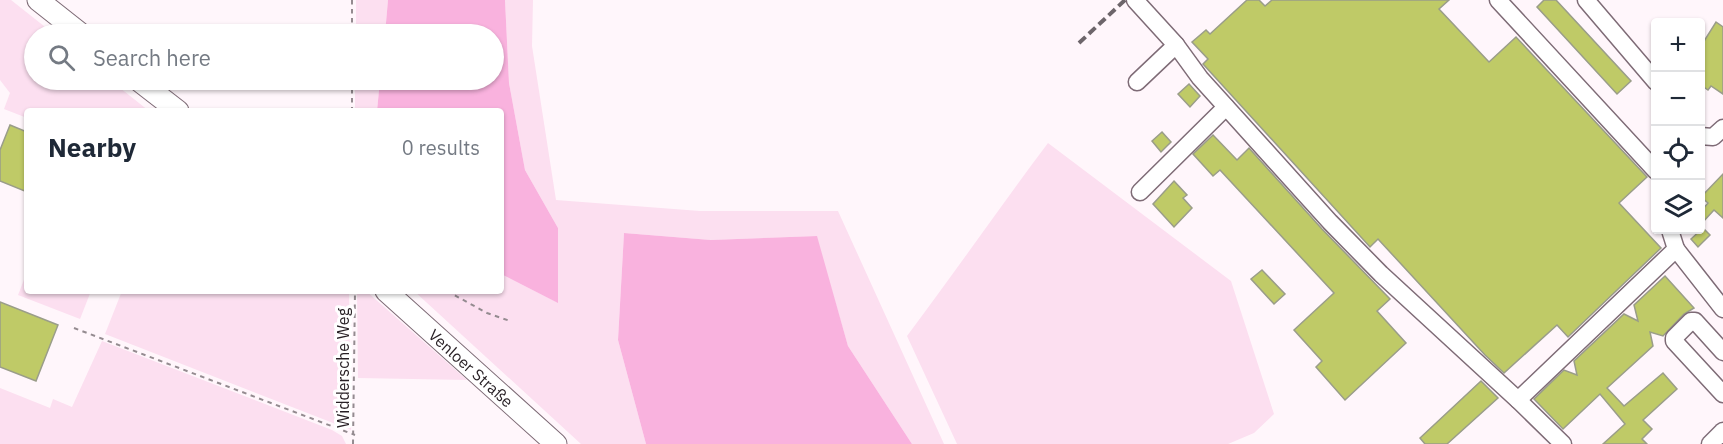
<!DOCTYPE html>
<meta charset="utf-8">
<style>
:root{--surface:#fff;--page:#f2f2f3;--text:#1f2937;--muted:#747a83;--line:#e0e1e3}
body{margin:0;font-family:"IBM Plex Sans",sans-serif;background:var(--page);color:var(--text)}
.controls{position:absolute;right:18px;top:18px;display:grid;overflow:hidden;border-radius:6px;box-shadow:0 2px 4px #0004}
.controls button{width:54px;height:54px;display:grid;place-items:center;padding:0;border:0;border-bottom:2px solid var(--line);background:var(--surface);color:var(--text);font:30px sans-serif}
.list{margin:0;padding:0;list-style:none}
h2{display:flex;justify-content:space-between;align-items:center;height:78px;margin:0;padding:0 24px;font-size:26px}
h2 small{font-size:20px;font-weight:400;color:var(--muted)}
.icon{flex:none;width:33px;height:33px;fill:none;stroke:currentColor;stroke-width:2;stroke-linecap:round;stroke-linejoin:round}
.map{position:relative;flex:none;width:1723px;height:444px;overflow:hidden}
.search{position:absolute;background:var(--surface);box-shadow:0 2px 4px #0004;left:24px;top:24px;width:480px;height:66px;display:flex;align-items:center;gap:15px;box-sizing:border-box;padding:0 21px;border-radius:33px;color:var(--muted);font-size:22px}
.panel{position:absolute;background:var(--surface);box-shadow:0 2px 4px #0004;left:24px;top:108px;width:480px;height:186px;border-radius:6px}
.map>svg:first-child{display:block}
.green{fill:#fcdff0}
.water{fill:#f9b2de}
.building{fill:#bfca67;stroke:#9a9d89;stroke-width:1.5}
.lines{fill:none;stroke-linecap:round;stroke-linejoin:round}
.minor-casing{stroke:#7e6b76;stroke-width:19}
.major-casing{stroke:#7e6b76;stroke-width:23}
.path{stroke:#948b90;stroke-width:2;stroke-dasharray:4.5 4.5;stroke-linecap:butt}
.minor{stroke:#fff;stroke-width:16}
.major{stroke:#fff;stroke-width:21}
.rail{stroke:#6d656a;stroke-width:4;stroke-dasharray:9 4.5;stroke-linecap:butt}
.labels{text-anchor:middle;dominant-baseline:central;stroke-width:6;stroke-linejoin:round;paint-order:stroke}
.street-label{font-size:16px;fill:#271f24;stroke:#fff}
</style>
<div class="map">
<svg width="1723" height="444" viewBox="0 0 1723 444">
<rect width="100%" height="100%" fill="#fff6fb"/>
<g class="green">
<path d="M0,0h11l43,34h-20v46h76l39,31h-122v7l-23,-9 6,-16 -10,-13z"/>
<path d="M356,0h32l-3,34h-29z"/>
<path d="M505,0h28l-1,46 24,154 144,11h138l106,233h-32l-64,-98 -32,-110 -105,4 -87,-7 -6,107 28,104h-65l-167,-153h87v-17l56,28 1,-74 -33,-58 -16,-87z"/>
<path d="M355,80h25l-3,31h-22z"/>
<path d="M1048,143l183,138 43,133 -20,19 -26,11h-271l-50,-108c48,-64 93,-129 141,-193z"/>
<path d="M27,272v19h64l-11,28 -62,-24z"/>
<path d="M122,291h227l2,139 -246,-96z"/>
<path d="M357,291h9l101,89 -109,-2z"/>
<path d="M102,341l230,89 10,6 4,8h-346v-56l50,20 3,-9 19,8z"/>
</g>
<g class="water">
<path d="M388,0h117l4,83 16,87 33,58v75l-57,-29v-163h-124l3,-31h114v-46h-109z"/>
<path d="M624,233l87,7 106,-4 31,110 64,98h-266l-28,-104z"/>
</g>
<g class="building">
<path d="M1247,0h12l6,6 7,-6h177l-10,9 50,53 27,-25 131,140 -28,26 42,45 -93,89 -11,-12 -53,48 -19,-18 -107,-116 -8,8 -167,-183 5,-5 -16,-17 14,-12 4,4z"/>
<path d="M1544,0h12l75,81 -14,13 -80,-87z"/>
<path d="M1716,22l7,5v67l-12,-8 -3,4 -7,-5v-39z"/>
<path d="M1189,84l11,12 -10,11 -12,-13z"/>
<path d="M10,125l17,7v60l-27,-11v-31z"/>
<path d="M1162,132l9,10 -10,10 -9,-11z"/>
<path d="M1213,135l24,25 12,-12 73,81 68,70 -13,12 29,32 -61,57 -29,-33 6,-6 -28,-31 40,-37 -114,-123 -7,6 -20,-22z"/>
<path d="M1723,174v44l-9,-8 -13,14v-13l7,-8 -7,-6z"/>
<path d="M1174,181l13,14 -4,3 9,10 -18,19 -21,-23z"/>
<path d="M1703,228l7,7 -12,12 -7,-8z"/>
<path d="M1262,270l23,24 -11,10 -23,-25z"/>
<path d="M1665,276l29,32 -10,6 -21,22 -13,-4 3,14 -46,42 17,18 39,-33 14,16 -34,31 9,9 -10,10 5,5h-44l22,-20 -25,-30 -37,35 -29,-30 30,-29 13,5 -3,-14 50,-47 14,7 -4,-16z"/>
<path d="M0,302l58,23 -22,56 -36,-14z"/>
<path d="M1481,381l17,17 -51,46h-22l-5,-6z"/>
</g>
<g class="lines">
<g class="minor-casing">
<g id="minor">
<path d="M1135,0l41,45"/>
<path d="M1498,0l158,171"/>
<path d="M1586,0l70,82"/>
<path d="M1137,82l39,-37 24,33 130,144 51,52 137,126 158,-151 -6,-19"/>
<path d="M1700,136l13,1 10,-9"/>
<path d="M1140,192l86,-85"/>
<path d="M1676,249l47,60"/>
<path d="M1723,352l-28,-31h-4l-17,17v3l49,53"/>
<path d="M1518,400l45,44"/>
<path d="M1710,444l13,-13"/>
</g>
</g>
<g class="major-casing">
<g id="major">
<path d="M38,0l43,34"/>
<path d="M138,80l40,31"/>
<path d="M386,291l170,153"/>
</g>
</g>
<g class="path">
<path d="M352,0v34"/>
<path d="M96,27l10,7"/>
<path d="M352,80v31"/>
<path d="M447,291l40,22 23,8"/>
<path d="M74,328l281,107"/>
<path d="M353,444l2,-153"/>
</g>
<use href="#minor" class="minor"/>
<use href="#major" class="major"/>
<path class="rail" d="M1079,43l46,-43"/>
</g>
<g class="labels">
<g class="street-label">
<text transform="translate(343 368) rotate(-90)">Widdersche Weg</text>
<text transform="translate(471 368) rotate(42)">Venloer Straße</text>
</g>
</g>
</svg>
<div class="controls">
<button>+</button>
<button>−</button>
<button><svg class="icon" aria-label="locate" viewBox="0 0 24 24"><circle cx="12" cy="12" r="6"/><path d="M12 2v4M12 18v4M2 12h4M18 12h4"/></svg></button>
<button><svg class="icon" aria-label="layers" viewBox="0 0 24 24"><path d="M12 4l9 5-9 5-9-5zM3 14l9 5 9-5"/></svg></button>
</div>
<div class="search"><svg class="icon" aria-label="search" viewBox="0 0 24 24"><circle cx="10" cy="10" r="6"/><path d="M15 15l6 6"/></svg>Search here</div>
<section class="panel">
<h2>Nearby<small>0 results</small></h2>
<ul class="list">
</ul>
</section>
</div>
